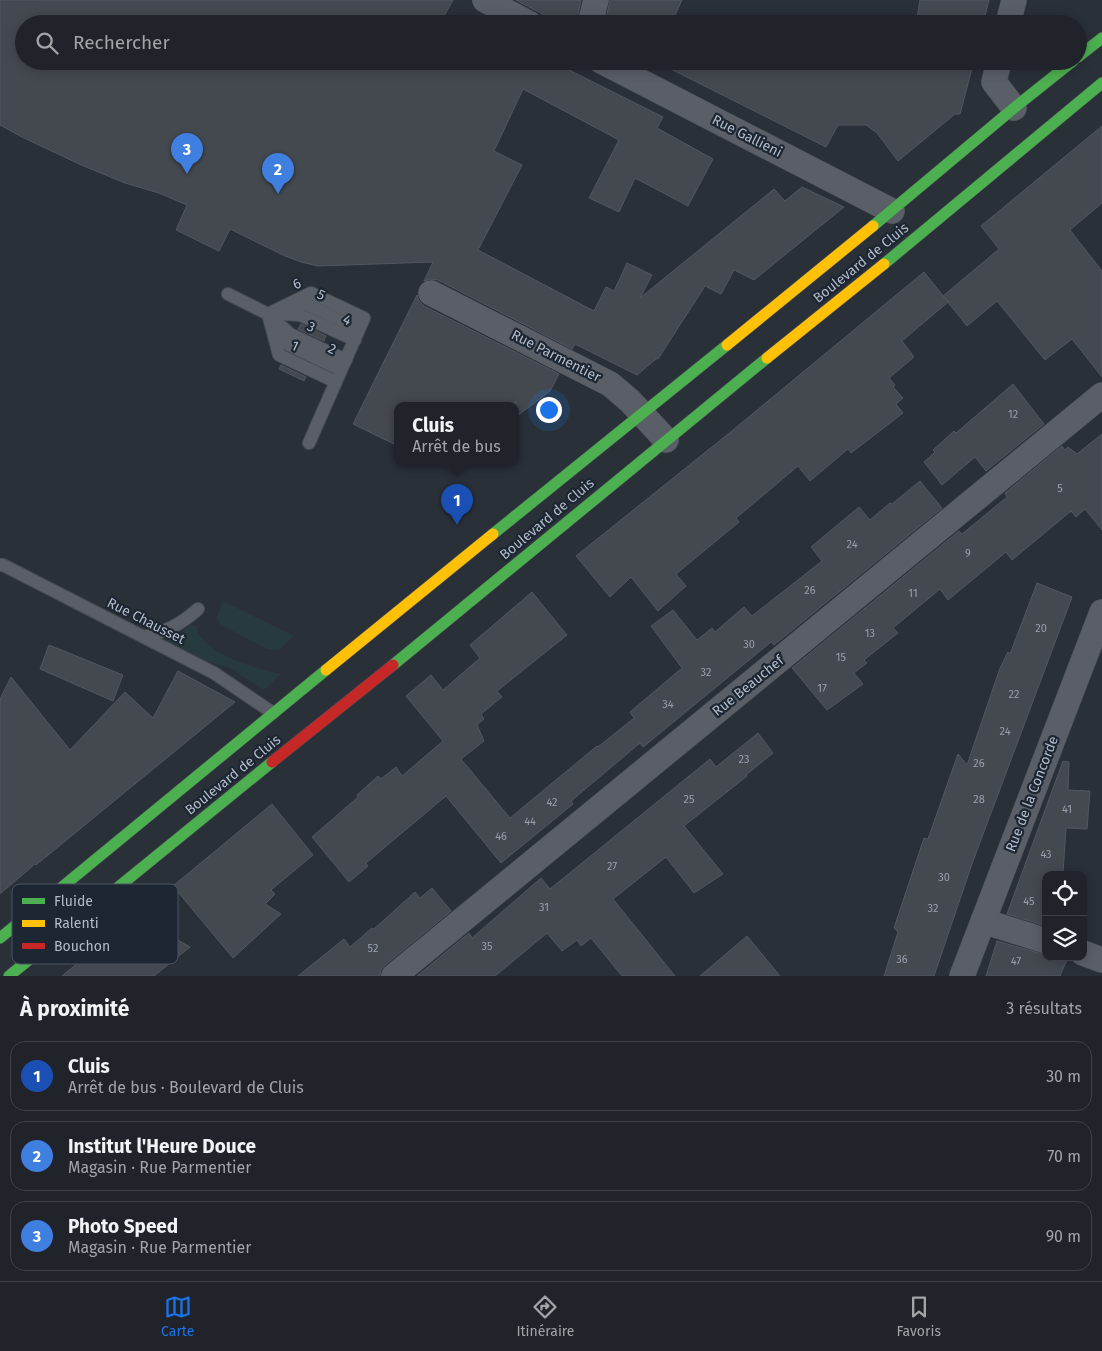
<!DOCTYPE html>
<html lang="fr">
<meta charset="utf-8">
<style>
:root{--surface:#20242a;--page:#2d3036;--text:#f1f3f6;--muted:#a2a4a8;--line:#3d4147;--accent:#1a73e8}
body{margin:0;font-family:"Fira Sans",sans-serif;background:var(--page);color:var(--text)}
.controls{position:absolute;right:15px;bottom:15px;display:grid;overflow:hidden;border-radius:10px;box-shadow:0 2px 12px #0003}
.controls button{width:45px;height:45px;display:grid;place-items:center;padding:0;border:0;border-bottom:1px solid var(--line);background:var(--surface);color:var(--text);font:25px sans-serif}
.you{position:absolute;left:548px;top:409px;width:18px;height:18px;margin:-12px;border:4px solid #fff;border-radius:50%;background:#1a73e8;box-shadow:0 0 0 8px #1a73e833}
.badge{display:grid;place-items:center;width:32px;height:32px;border-radius:50%;background:var(--accent);color:#fff;font-size:16px;font-weight:700}
.pin{position:absolute;translate:-50% -41px;filter:drop-shadow(0 1px 2px #0008)}
.pin::after{content:'';position:absolute;top:26px;width:18px;height:15px;background:inherit;clip-path:polygon(0 0,100% 0,50% 100%)}
.popup{position:absolute;left:394px;top:402px;width:125px;height:65px;box-sizing:border-box;display:grid;place-content:center;border-radius:10px;background:var(--surface);filter:drop-shadow(0 1px 4px #0005);font-size:16px;white-space:nowrap;color:var(--muted)}
.popup b{font-size:19px;color:var(--text)}
.popup::after{content:'';position:absolute;left:50%;top:100%;margin-left:-10px;border:10px solid transparent;border-top-color:var(--surface)}
.list{margin:0;padding:0;list-style:none}
h2{display:flex;justify-content:space-between;align-items:center;height:65px;margin:0;padding:0 20px;font-size:21px}
h2 small{font-size:16px;font-weight:400;color:var(--muted)}
.list li{display:grid;grid-template-columns:32px 1fr auto;gap:15px;align-items:center;box-sizing:border-box;height:70px;margin:0 10px 10px;padding:0 10px;border:1px solid var(--line);border-radius:15px}
.list b{display:block;font-size:19px;white-space:nowrap}
.list p{margin:0;font-size:16px;white-space:nowrap;color:var(--muted)}
.list em{font-size:16px;font-style:normal;color:var(--muted)}
.icon{flex:none;width:28px;height:28px;fill:none;stroke:currentColor;stroke-width:2;stroke-linecap:round;stroke-linejoin:round}
.map{position:relative;flex:none;width:1102px;height:976px;overflow:hidden}
.search{position:absolute;background:var(--surface);box-shadow:0 2px 12px #0003;left:15px;right:15px;top:15px;height:55px;display:flex;align-items:center;gap:12px;box-sizing:border-box;padding:0 18px;border-radius:28px;color:var(--muted);font-size:19px}
.sheet{height:305px;background:var(--surface)}
nav{display:flex;justify-content:space-around;align-items:center;box-sizing:border-box;height:70px;border-top:1px solid var(--line);background:var(--surface);font-size:14px;color:var(--muted)}
nav a{display:grid;justify-items:center;gap:2px}
nav .on{color:var(--accent)}
.map>svg:first-child{display:block}
.green{fill:#273a3e}
.building{fill:#444950;stroke:#52575f}
.lines{fill:none;stroke-linecap:round;stroke-linejoin:round}
.lane-casing{stroke:#484c53;stroke-width:14}
.street-casing{stroke:#484c53;stroke-width:26}
.fast-casing{stroke:#484c53;stroke-width:12}
.slow-casing{stroke:#484c53;stroke-width:12}
.jam-casing{stroke:#484c53;stroke-width:12}
.lane{stroke:#5a5e66;stroke-width:12}
.street{stroke:#5a5e66;stroke-width:25}
.fast{stroke:#4caf50;stroke-width:11}
.slow{stroke:#ffc107;stroke-width:11}
.jam{stroke:#c62828;stroke-width:11}
.labels{text-anchor:middle;dominant-baseline:central;stroke-width:4.5;stroke-linejoin:round;paint-order:stroke}
.number-label{font-size:11px;fill:#989fab}
.street-label{font-size:14px;fill:#b4bcc9;stroke:#1d2633}
.key{fill:#1d2633;stroke:#4a5360;stroke-width:1}
.key-label{font-size:14px;fill:#b4bcc9}
</style>
<div class="map">
<svg width="1102" height="976" viewBox="0 0 1102 976">
<rect width="100%" height="100%" fill="#2a3038"/>
<g class="green">
<path d="M223,601l71,35 -16,14 -11,-1 -47,-25 -3,-6z"/>
<path d="M191,624l5,2c6,28 61,43 85,48l-17,16 -34,-22 -27,-8 -41,-22c12,-1 21,-5 29,-14z"/>
</g>
<g class="building">
<path d="M0,0h453l-10,18 11,6h-430v37h527l112,56 -6,11 56,31 -25,47 -53,-28 -16,34 -30,-14 30,-58 -96,-51 -29,62 28,14 -44,85 116,61 12,-24 8,4 13,-28 25,12 -12,23 134,-109 11,12 17,-14 42,20 -90,73 -20,-10 -13,24 -16,-8 -47,73h-2l-19,16 -62,-31 -3,5 -134,-69 -7,-1 -7,2 9,-19 -115,4 -17,-4 -16,-6 -55,-27 -11,22 -43,-21 11,-25 -28,-12 -34,-10 -46,-19 -57,-27 -22,-12z"/>
<path d="M516,0h65l-5,24h-15z"/>
<path d="M610,0h72l-11,24h-66z"/>
<path d="M920,0h69l-6,24h-67z"/>
<path d="M655,61h319l-14,53h-5l-57,47 -21,-28 -11,-8h-28l-12,22z"/>
<path d="M1102,126v77l-32,27 32,41v106l-30,-38 -27,21 -48,-59 -30,25 -24,-30 56,-47 -18,-23z"/>
<path d="M924,272l24,30 -46,39 12,16 -25,21 6,7 -2,2 10,11 -7,6 7,9 -52,40 -3,-4 -38,32 -12,-15 -62,52 3,4 -63,52 10,12 -28,25 -27,-34 -21,20 -34,-41 157,-126z"/>
<path d="M417,295l2,6 5,5 135,68 -9,17 -34,26v-16l-3,5h-115v40l-45,-22z"/>
<path d="M301,324l25,12 -2,5 -26,-12z"/>
<path d="M281,365l25,12 -2,4 -25,-12z"/>
<path d="M1013,384l31,40 -58,47 -11,-14 -33,28 -18,-23 11,-10 -2,-2 21,-19 2,2z"/>
<path d="M1102,434v96l-17,-21 -9,8 -5,-6 -59,49 -6,-8 -58,48 -8,-11 -47,39 5,5 -34,27 3,3 -13,10 9,11 -36,26 -35,-42 167,-137 3,3 45,-37 -2,-4 57,-47 3,4 3,-3 9,7z"/>
<path d="M920,481l22,27 -168,137 -3,-3 -128,105 -3,-4 -69,58 2,3 -72,59 -55,-67 -80,67 2,3 -19,16 -37,-45 46,-40 -1,-2 21,-19 3,3 15,-12 6,9 41,-35 -37,-45 25,-21 12,15 37,-32 -10,-13 62,-53 35,43 -70,56 5,6 -21,17 3,5 -7,6 7,16 -23,18 49,59 87,-72 1,1 36,-29 -4,-6 52,-44 -31,-42 22,-16 24,30 15,-12 3,4 29,-25 8,9 70,-55 -11,-14 48,-40 11,13 20,-17 2,1z"/>
<path d="M1037,583l35,14 -99,264 -39,115h-50l14,-44 -4,-4 30,-90 4,1 30,-85 9,11 33,-97 8,-16 2,2z"/>
<path d="M49,645l74,30 -10,26 -73,-32z"/>
<path d="M178,671l57,31 -199,163 -1,-1 -35,30v-195l11,-22 59,73 55,-58 28,26z"/>
<path d="M758,733l15,20 -27,22 1,1 -63,50 39,48 -29,19 -28,-36 -53,42 62,77h-53l-31,-38 -10,8 -4,-6 -15,11 -15,-18 -52,43h-78l52,-43 3,5 69,-60 9,11 160,-130 6,8z"/>
<path d="M1063,761l6,1 -1,28 22,1 -3,38 -21,-1 -3,45 1,2h-18v51l-39,-12z"/>
<path d="M272,804l41,51 -42,35 4,4 -10,10 16,10 -48,44 -60,-72z"/>
<path d="M432,888l19,23 -66,54 -4,5 -1,6h-82l46,-37 6,8 22,-19 2,1 41,-37 5,6z"/>
<path d="M135,916l55,31 -36,29h-92z"/>
<path d="M747,936l33,40h-80z"/>
<path d="M997,941l49,14v2h22l-8,19h-74z"/>
</g>
<g class="lines">
<g class="lane-casing">
<g id="lane">
<path d="M228,294l40,20 22,20 56,26"/>
<path d="M292,307l14,-3 53,25"/>
<path d="M268,314l43,-21 53,25 -55,125"/>
<path d="M268,314l11,41 57,27"/>
<path d="M283,314l17,1 55,25"/>
<path d="M276,327l9,16 56,27"/>
<path d="M0,565h3l211,108 59,40"/>
<path d="M144,637c24,-7 35,-11 54,-28"/>
</g>
</g>
<g class="street-casing">
<g id="street">
<path d="M485,0l45,24"/>
<path d="M590,24l6,-24"/>
<path d="M1008,24l6,-24"/>
<path d="M601,61l291,150"/>
<path d="M999,61l-5,21 20,26"/>
<path d="M431,293l179,91 20,17 36,39"/>
<path d="M983,921l63,20"/>
<path d="M1083,953l19,7"/>
<path d="M394,976l708,-581"/>
<path d="M962,976l140,-364"/>
</g>
</g>
<g class="fast-casing">
<g id="fast">
<path d="M1078,57l24,-19"/>
<path d="M873,226l141,-118 59,-47"/>
<path d="M884,264l218,-181"/>
<path d="M493,534l234,-189"/>
<path d="M393,665l374,-307"/>
<path d="M0,938l326,-268"/>
<path d="M9,976l263,-214"/>
</g>
</g>
<g class="slow-casing">
<g id="slow">
<path d="M727,345l146,-119"/>
<path d="M767,358l117,-94"/>
<path d="M326,670l167,-136"/>
</g>
</g>
<g class="jam-casing">
<path id="jam" d="M272,762l121,-97"/>
</g>
<use href="#lane" class="lane"/>
<use href="#street" class="street"/>
<use href="#fast" class="fast"/>
<use href="#slow" class="slow"/>
<use href="#jam" class="jam"/>
</g>
<g class="labels">
<g class="number-label">
<text x="1013" y="414">12</text>
<text x="1060" y="488">5</text>
<text x="852" y="544">24</text>
<text x="968" y="553">9</text>
<text x="810" y="590">26</text>
<text x="913" y="593">11</text>
<text x="1041" y="628">20</text>
<text x="870" y="633">13</text>
<text x="749" y="644">30</text>
<text x="841" y="657">15</text>
<text x="706" y="672">32</text>
<text x="822" y="688">17</text>
<text x="1014" y="694">22</text>
<text x="668" y="704">34</text>
<text x="1005" y="731">24</text>
<text x="744" y="759">23</text>
<text x="979" y="763">26</text>
<text x="689" y="799">25</text>
<text x="979" y="799">28</text>
<text x="552" y="802">42</text>
<text x="1067" y="809">41</text>
<text x="530" y="821">44</text>
<text x="501" y="836">46</text>
<text x="1046" y="854">43</text>
<text x="612" y="866">27</text>
<text x="944" y="877">30</text>
<text x="1029" y="901">45</text>
<text x="544" y="907">31</text>
<text x="933" y="908">32</text>
<text x="487" y="946">35</text>
<text x="373" y="948">52</text>
<text x="902" y="959">36</text>
<text x="1016" y="961">47</text>
</g>
<g class="street-label">
<text transform="translate(747 136) rotate(27)">Rue Gallieni</text>
<text transform="translate(861 263) rotate(-39)">Boulevard de Cluis</text>
<text transform="translate(297 284) rotate(-23)">6</text>
<text transform="translate(321 295) rotate(25)">5</text>
<text transform="translate(347 320) rotate(26)">4</text>
<text transform="translate(311 327) rotate(26)">3</text>
<text transform="translate(295 346) rotate(25)">1</text>
<text transform="translate(332 349) rotate(26)">2</text>
<text transform="translate(556 356) rotate(27)">Rue Parmentier</text>
<text transform="translate(547 519) rotate(-40)">Boulevard de Cluis</text>
<text transform="translate(146 621) rotate(27)">Rue Chausset</text>
<text transform="translate(748 686) rotate(-39)">Rue Beauchef</text>
<text transform="translate(233 775) rotate(-39)">Boulevard de Cluis</text>
<text transform="translate(1032 794) rotate(-69)">Rue de la Concorde</text>
</g>
</g>
<rect x="12" y="884" width="166" height="80" rx="8" class="key"/>
<rect x="22" y="898" width="23" height="6" fill="#4caf50"/>
<rect x="22" y="920" width="23" height="7" fill="#ffc107"/>
<rect x="22" y="943" width="23" height="6" fill="#c62828"/>
<g class="key-label">
<text x="54" y="906">Fluide</text>
<text x="54" y="928">Ralenti</text>
<text x="54" y="951">Bouchon</text>
</g>
</svg>
<div class="controls">
<button><svg class="icon" aria-label="locate" viewBox="0 0 24 24"><circle cx="12" cy="12" r="6"/><path d="M12 2v4M12 18v4M2 12h4M18 12h4"/></svg></button>
<button><svg class="icon" aria-label="layers" viewBox="0 0 24 24"><path d="M12 4l9 5-9 5-9-5zM3 14l9 5 9-5"/></svg></button>
</div>
<div class="you"></div>
<div class="pin badge" style="left:457px;top:525px;background:#1a4fb4">1</div>
<div class="popup"><b>Cluis</b>Arrêt de bus</div>
<div class="pin badge" style="left:278px;top:194px;background:#3f7fe0">2</div>
<div class="pin badge" style="left:187px;top:174px;background:#3f7fe0">3</div>
<div class="search"><svg class="icon" aria-label="search" viewBox="0 0 24 24"><circle cx="10" cy="10" r="6"/><path d="M15 15l6 6"/></svg>Rechercher</div>
</div>
<section class="sheet">
<h2>À proximité<small>3 résultats</small></h2>
<ul class="list">
<li><span class="badge" style="background:#1a4fb4">1</span><div><b>Cluis</b><p>Arrêt de bus · Boulevard de Cluis</p></div><em>30 m</em></li>
<li><span class="badge" style="background:#3f7fe0">2</span><div><b>Institut l'Heure Douce</b><p>Magasin · Rue Parmentier</p></div><em>70 m</em></li>
<li><span class="badge" style="background:#3f7fe0">3</span><div><b>Photo Speed</b><p>Magasin · Rue Parmentier</p></div><em>90 m</em></li>
</ul>
</section>
<nav>
<a class="on"><svg class="icon" aria-label="map" viewBox="0 0 24 24"><path d="M3 6l6-2 6 2 6-2v14l-6 2-6-2-6 2zM9 4v14M15 6v14"/></svg>Carte</a>
<a><svg class="icon" aria-label="directions" viewBox="0 0 24 24"><path d="M12 3l9 9-9 9-9-9zM9 14v-3h6M13 9l2 2-2 2"/></svg>Itinéraire</a>
<a><svg class="icon" aria-label="saved" viewBox="0 0 24 24"><path d="M7 4h10v16l-5-4-5 4z"/></svg>Favoris</a>
</nav>
